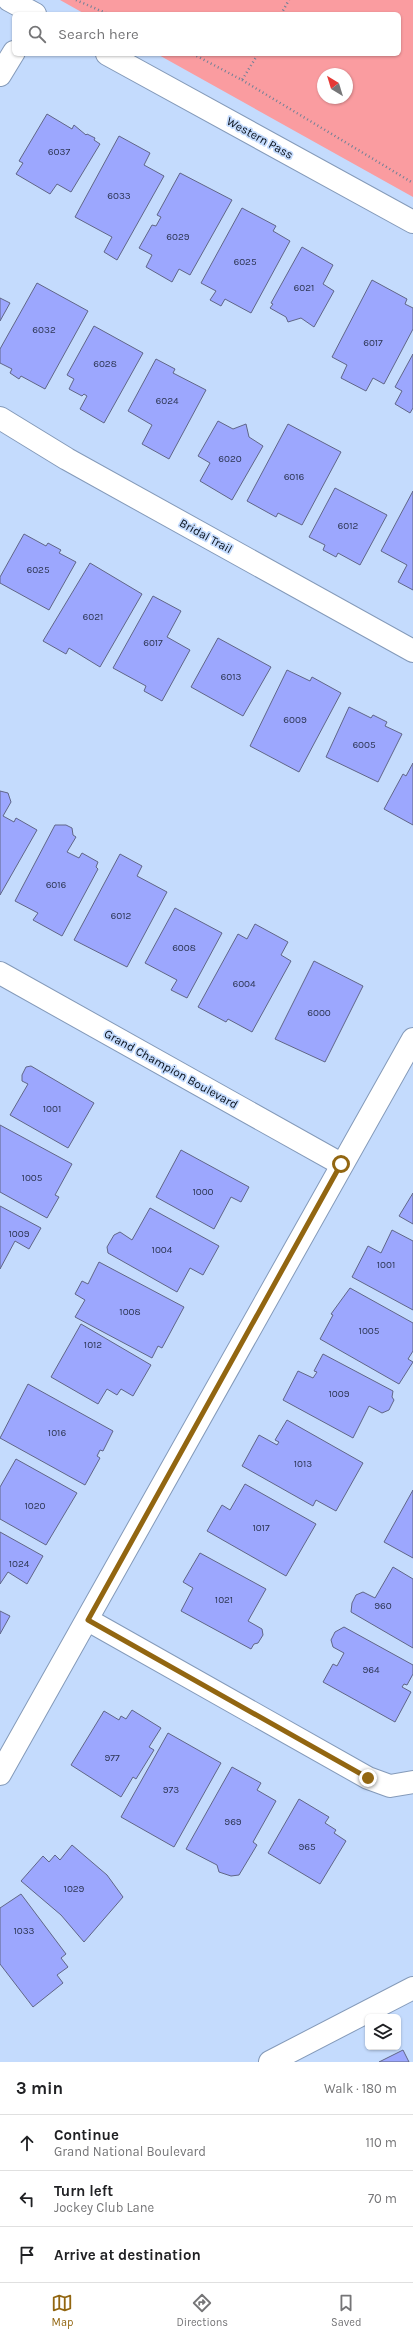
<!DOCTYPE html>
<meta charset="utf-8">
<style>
:root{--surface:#fff;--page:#f6f6f6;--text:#202124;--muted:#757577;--line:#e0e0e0;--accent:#926611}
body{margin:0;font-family:Karla,sans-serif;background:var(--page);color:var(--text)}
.controls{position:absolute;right:12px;bottom:12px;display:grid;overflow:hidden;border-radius:6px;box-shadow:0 1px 3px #0004}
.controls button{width:36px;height:36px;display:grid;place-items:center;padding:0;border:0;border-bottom:1px solid var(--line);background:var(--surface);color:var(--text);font:20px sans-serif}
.compass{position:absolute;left:317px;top:68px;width:36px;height:36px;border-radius:50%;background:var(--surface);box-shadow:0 1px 3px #0004;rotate:322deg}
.stop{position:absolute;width:12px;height:12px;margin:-9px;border:3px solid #926611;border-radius:50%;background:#fff}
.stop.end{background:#926611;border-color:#fff;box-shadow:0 1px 4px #0008}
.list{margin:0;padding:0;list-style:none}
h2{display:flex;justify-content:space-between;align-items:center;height:52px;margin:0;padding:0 16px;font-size:17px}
h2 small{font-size:13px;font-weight:400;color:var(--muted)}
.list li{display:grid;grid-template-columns:26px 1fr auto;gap:12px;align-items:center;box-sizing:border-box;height:56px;padding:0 16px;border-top:1px solid var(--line)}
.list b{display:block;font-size:15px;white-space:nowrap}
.list p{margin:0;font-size:13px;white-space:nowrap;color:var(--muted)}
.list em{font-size:13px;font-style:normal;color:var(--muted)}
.icon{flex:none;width:22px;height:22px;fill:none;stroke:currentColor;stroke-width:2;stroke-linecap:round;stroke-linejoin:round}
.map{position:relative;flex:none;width:413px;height:2062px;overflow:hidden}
.search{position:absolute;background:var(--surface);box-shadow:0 1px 3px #0004;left:12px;right:12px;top:12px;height:44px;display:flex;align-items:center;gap:10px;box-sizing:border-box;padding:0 14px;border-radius:6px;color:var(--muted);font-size:15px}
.sheet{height:220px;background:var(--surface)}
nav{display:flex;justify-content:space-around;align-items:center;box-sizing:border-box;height:56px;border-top:1px solid var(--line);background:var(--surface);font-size:11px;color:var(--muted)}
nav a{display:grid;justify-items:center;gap:2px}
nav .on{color:var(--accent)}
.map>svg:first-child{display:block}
.green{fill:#fa9ca0;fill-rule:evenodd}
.building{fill:#9ca7fe;stroke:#606687}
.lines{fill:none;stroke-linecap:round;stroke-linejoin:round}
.minor-casing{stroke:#849ab9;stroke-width:24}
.path{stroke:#6f8097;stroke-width:2.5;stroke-dasharray:1 3;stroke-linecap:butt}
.minor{stroke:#fff;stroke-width:22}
.route{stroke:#926611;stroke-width:5}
.labels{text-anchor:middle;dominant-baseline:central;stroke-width:3.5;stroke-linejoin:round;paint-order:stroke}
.number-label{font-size:10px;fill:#2d3654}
.street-label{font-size:12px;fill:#08101b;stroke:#c4dbfd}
</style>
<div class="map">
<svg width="413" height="2062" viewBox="0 0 413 2062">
<rect width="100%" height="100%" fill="#c4dbfd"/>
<path class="green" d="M60,0h353v197l-256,-143h242v-40h-314zM323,74h24v24h-24z"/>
<g class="building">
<path d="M47,114l25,15 2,-4 12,10 1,-1 8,4 -1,2 6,4 -29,48 -14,-8 -7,10 -34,-20 7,-11 -4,-2z"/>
<path d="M119,136l31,17 -6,12 20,11 -47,84 -13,-8 8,-15 -37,-20z"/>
<path d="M180,173l52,27 -42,75 -11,-6 -7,13 -26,-15 6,-12 -13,-7 13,-23 4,1 5,-9 -4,-2z"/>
<path d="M242,208l34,18 -3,5 17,10 -39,72 -26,-14 -4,7 -11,-6 6,-9 -15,-8z"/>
<path d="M302,247l31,18 -10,19 11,7 -20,36 -13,-9 -13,4 -2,-5 -16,-9 3,-4 -2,-1z"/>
<path d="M372,280l35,19 -2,5 8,4v21l-29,55 -11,-6 -7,13 -25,-13 6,-13 -15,-8z"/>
<path d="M37,283l51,28 -43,78 -24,-13 -2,3 -9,-6 2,-4 -12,-6v-14z"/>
<path d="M0,298l10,5 -10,18z"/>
<path d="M94,326l49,27 -39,70 -24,-14 7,-13 -3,-2 -2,2 -13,-7 5,-10 -7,-4z"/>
<path d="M413,354v54l-3,5 -15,-9 7,-13 -7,-4z"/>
<path d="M156,359l19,10 -2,4 33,17 -37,69 -27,-15 10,-19 -24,-14z"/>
<path d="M218,421l15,8 13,-5 3,13 14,9 -31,54 -32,-19 10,-18 -12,-7z"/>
<path d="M288,424l53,28 -39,73 -24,-12 -2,4 -29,-16z"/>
<path d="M335,488l52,27 -27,50 -22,-12 -2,4 -13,-7 2,-5 -16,-8z"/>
<path d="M413,491v99l-15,-8 9,-17 -26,-14z"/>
<path d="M24,534l22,12 2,-3 13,7 -2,3 17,9 -27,48 -49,-27v-6z"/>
<path d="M90,563l52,31 -42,73 -31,-19 -3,6 -23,-13z"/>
<path d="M153,596l28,15 -14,26 23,13 -28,51 -18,-10 2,-5 -33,-18z"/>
<path d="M218,638l53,29 -28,49 -52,-29z"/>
<path d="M287,670l23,11 2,-4 29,16 -42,79 -49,-26z"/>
<path d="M349,707l22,11 2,-3 14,7 -2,4 17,8 -24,48 -52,-25z"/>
<path d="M413,763v62l-29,-16 19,-35 3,2z"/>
<path d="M0,791l8,2 3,9 -8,14 11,6 2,-4 21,12 -37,65z"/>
<path d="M55,825h11l6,3 1,7 3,2 -9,15 12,6 3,-5 16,9 -2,5 2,2 -36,67 -29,-16 5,-7 -23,-12z"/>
<path d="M120,854l22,12 -5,10 30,16 -40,75 -53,-27z"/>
<path d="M175,908l47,25 -35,65 -16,-8 6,-10 -32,-17z"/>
<path d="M255,924l33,18 -7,13 10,6 -39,71 -24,-13 -2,3 -28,-15 40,-73 9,5z"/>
<path d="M314,961l49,25 -38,76 -50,-23z"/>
<path d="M31,1066l63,37 -26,45 -58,-33 18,-31 -6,-3v-6l4,-8z"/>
<path d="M0,1125l72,39 -17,31 4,2 -12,21 -47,-26z"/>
<path d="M181,1150l68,37 -8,15 -10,-5 -17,32 -58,-32z"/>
<path d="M413,1193v31l-14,-8z"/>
<path d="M0,1206l41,22 -12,21 -14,-8 -15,28z"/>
<path d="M150,1208l69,38 -16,29 -13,-7 -13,24 -69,-39 -1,-6 7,-12 6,-3 12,8z"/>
<path d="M392,1230l21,11v69l-61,-33 16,-31 13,7z"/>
<path d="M99,1262l85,45 -22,41 -4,-2 -6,12 -77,-41 10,-17 -10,-6 7,-13 6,3z"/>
<path d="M350,1288l63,35v28l-5,8 5,3 -14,22 -79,-45 13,-24 -2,-1z"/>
<path d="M81,1324l70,41 -18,31 -12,-7 -4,6 -10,-6 -9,15 -47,-27z"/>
<path d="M323,1354l70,37 -1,6 2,3 -5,10 -7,3 -13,-7 -16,32 -70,-38 15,-29 15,7 4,-6 -3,-1z"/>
<path d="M28,1384l85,47 -10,20 -3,-1 -3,6 3,2 -15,27 -85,-47z"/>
<path d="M287,1420l76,43 -27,48 -20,-11 -3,6 -71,-40 17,-31 18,10 2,-3 -4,-2z"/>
<path d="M16,1459l61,34 -31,52 -46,-26v-32z"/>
<path d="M245,1484l71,40 -30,52 -79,-45 15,-26 8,5z"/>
<path d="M413,1490v68l-29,-16z"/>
<path d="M0,1532l43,24 -16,28 -19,-12 -8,12z"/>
<path d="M200,1553l66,36 -18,32 14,8 1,6 -5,8 -4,1 -3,5 -70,-38 12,-23 -10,-6z"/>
<path d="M393,1567l20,12v69l-62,-36 1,-9 4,-8 7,-3 12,6z"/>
<path d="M0,1611l10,5 -10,18z"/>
<path d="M344,1627l69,38v9l-6,11 -3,-1 -2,3 9,5 -16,30 -72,-40 10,-18 4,2 7,-13 -11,-6 -2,-7 4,-8z"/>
<path d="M132,1710l29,18 -12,19 5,3 -18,29 -3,-2 -12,20 -50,-32 33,-54 15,9 2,-4 5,3z"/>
<path d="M168,1733l53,30 -47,84 -53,-30z"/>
<path d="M232,1767l29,16 -4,7 19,11 -23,41 4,3 -18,30 -8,1 -12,-4 -2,-7 -31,-16z"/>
<path d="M299,1799l30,18 -4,6 11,7 -2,3 12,8 -26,43 -52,-31z"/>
<path d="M72,1845l35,30 16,22 -39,45 -23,-27 -40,-34 22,-25 6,6 6,-7 5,5z"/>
<path d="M21,1894l45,60 -5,4 7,9 -11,8 6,8 -30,24 -33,-43v-56z"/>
<path d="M403,2050l6,12h-30z"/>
</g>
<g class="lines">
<g class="minor-casing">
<g id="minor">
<path d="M9,0l26,14"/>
<path d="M107,54l306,168"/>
<path d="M0,75l14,-23"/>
<path d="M0,418l67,41 346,192"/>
<path d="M0,973l341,191"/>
<path d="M88,1620l280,158 22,8 23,-4"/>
<path d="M0,1774l413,-735"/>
<path d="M270,2062l143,-74"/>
</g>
</g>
<g class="path">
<path d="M76,0l32,14"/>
<path d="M281,14l8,-14"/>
<path d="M193,54l49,26 16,-26"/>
<path d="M242,80l171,103"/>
</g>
<use href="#minor" class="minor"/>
</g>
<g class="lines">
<path class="route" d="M341,1164l-253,456 280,158"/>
</g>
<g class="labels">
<g class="number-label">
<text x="59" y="152">6037</text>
<text x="119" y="196">6033</text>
<text x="178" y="237">6029</text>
<text x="245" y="262">6025</text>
<text x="304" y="288">6021</text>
<text x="44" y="330">6032</text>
<text x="373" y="343">6017</text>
<text x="105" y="364">6028</text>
<text x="167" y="401">6024</text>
<text x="230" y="459">6020</text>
<text x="294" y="477">6016</text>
<text x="348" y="526">6012</text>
<text x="38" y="570">6025</text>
<text x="93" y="617">6021</text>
<text x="153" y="643">6017</text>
<text x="231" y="677">6013</text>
<text x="295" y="720">6009</text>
<text x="364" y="745">6005</text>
<text x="56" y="885">6016</text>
<text x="121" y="916">6012</text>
<text x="184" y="948">6008</text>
<text x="244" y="984">6004</text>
<text x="319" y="1013">6000</text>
<text x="52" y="1109">1001</text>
<text x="32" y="1178">1005</text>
<text x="203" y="1192">1000</text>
<text x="19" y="1234">1009</text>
<text x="162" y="1250">1004</text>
<text x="386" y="1265">1001</text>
<text x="130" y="1312">1008</text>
<text x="369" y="1331">1005</text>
<text x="93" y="1345">1012</text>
<text x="339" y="1394">1009</text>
<text x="57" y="1433">1016</text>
<text x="303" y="1464">1013</text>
<text x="35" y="1506">1020</text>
<text x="261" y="1528">1017</text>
<text x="19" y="1564">1024</text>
<text x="224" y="1600">1021</text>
<text x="383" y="1606">960</text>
<text x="371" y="1670">964</text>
<text x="112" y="1758">977</text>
<text x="171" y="1790">973</text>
<text x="233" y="1822">969</text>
<text x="307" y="1847">965</text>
<text x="74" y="1889">1029</text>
<text x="24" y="1931">1033</text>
</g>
<g class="street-label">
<text transform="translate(260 138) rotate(29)">Western Pass</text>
<text transform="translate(206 536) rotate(29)">Bridal Trail</text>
<text transform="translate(171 1069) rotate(29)">Grand Champion Boulevard</text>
</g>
</g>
</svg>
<div class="controls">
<button><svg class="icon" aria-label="layers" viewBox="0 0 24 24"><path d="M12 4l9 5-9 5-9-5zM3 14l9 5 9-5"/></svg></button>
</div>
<svg class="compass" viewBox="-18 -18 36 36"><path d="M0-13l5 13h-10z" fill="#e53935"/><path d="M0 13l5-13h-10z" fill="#757577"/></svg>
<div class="stop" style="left:341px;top:1164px"></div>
<div class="stop end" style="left:368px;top:1778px"></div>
<div class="search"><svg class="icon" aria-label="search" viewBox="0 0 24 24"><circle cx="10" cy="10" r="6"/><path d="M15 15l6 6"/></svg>Search here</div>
</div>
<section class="sheet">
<h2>3 min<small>Walk · 180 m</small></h2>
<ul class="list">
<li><svg class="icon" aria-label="ahead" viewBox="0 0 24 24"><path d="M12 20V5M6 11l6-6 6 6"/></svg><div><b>Continue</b><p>Grand National Boulevard</p></div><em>110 m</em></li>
<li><svg class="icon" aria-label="left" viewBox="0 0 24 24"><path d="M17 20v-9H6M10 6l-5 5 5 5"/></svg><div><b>Turn left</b><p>Jockey Club Lane</p></div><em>70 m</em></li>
<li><svg class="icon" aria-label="arrive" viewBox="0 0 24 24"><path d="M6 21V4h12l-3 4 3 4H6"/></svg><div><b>Arrive at destination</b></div></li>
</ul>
</section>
<nav>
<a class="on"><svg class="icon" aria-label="map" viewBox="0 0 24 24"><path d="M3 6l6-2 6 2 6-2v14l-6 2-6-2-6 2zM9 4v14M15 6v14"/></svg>Map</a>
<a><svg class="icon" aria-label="directions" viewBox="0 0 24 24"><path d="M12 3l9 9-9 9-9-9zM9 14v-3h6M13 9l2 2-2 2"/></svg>Directions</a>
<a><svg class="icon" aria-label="saved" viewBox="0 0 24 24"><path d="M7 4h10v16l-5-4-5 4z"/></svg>Saved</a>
</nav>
